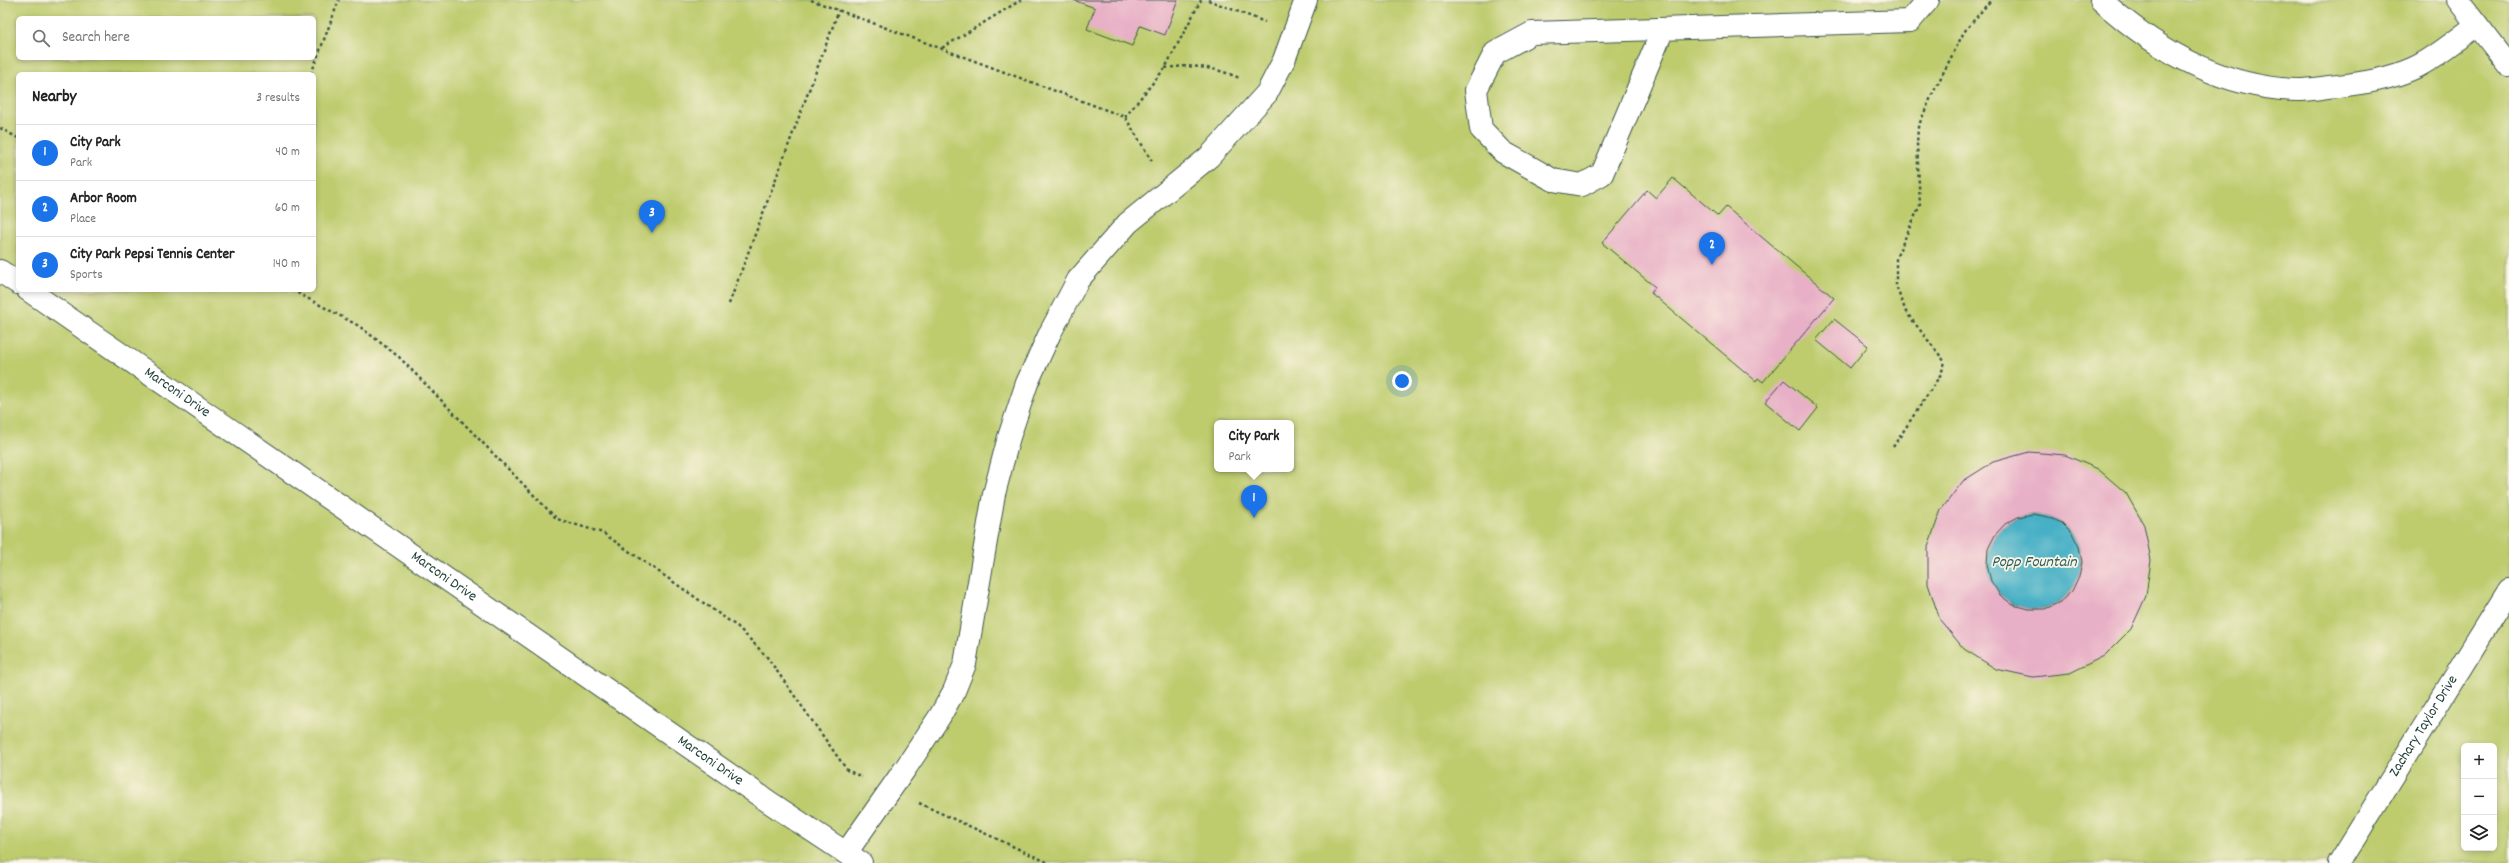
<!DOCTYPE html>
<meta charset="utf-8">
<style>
:root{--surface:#fff;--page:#f6f6f6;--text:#222;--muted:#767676;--line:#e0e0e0;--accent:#1a73e8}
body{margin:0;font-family:Dekko,sans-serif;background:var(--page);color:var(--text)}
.controls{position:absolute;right:12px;bottom:12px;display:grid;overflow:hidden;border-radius:6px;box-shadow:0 2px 6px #0003}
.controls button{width:36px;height:36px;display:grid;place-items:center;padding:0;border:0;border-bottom:1px solid var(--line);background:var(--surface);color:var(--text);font:20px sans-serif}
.you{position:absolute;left:1402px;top:381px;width:14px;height:14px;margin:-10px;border:3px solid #fff;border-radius:50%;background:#1a73e8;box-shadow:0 0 0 6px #1a73e833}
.badge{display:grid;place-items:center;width:26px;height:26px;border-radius:50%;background:var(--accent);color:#fff;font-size:13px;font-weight:700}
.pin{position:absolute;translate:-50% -33px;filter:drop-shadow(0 1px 2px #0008)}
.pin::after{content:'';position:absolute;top:21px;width:14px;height:12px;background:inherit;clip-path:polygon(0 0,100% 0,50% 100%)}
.popup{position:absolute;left:1214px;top:420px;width:80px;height:52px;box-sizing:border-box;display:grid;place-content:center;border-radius:6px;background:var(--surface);filter:drop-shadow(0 1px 3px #0005);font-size:13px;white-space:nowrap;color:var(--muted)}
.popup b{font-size:15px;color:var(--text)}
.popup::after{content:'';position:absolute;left:50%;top:100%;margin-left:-8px;border:8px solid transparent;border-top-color:var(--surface)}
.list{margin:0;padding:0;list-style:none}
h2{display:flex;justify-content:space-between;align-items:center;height:52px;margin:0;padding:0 16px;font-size:17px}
h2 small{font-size:13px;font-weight:400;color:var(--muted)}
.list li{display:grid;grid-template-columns:26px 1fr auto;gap:12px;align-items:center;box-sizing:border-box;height:56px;padding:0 16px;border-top:1px solid var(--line)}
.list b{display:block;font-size:15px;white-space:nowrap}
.list p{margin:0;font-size:13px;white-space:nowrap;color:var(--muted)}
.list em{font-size:13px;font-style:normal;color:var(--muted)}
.icon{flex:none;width:22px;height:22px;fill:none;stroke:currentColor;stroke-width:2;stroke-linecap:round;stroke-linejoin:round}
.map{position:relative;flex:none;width:2509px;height:863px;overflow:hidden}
.search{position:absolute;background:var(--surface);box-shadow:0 2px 6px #0003;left:16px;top:16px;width:300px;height:44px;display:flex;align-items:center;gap:10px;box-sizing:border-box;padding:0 14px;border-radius:6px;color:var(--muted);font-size:15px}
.panel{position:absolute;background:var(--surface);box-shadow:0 2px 6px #0003;left:16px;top:72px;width:300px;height:220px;border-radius:6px}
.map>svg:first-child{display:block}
.green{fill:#becc6e;stroke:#6e8451;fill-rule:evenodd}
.water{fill:#47b0c6;stroke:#33767d}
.building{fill:#e8b0c6;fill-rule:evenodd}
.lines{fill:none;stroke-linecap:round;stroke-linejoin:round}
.minor-casing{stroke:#3e5549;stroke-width:24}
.path{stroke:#3e5549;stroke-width:2.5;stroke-dasharray:3 3;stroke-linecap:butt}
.minor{stroke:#fff;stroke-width:22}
.labels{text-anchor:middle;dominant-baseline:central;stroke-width:3.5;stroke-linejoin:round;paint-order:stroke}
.street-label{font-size:15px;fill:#1f3d34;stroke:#fcf5e5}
.water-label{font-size:16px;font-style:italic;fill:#2b6060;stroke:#fcf5e5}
</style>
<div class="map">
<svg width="2509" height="863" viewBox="0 0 2509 863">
<rect width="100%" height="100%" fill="#fcf5e5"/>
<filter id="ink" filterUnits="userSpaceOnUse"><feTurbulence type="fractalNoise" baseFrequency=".025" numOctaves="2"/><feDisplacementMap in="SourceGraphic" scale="8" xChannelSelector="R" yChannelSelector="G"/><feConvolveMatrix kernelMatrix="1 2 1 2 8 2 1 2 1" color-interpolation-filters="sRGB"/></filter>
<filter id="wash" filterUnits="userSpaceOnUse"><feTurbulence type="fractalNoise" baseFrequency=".012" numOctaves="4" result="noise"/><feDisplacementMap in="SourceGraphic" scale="16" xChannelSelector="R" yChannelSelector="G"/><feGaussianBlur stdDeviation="0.9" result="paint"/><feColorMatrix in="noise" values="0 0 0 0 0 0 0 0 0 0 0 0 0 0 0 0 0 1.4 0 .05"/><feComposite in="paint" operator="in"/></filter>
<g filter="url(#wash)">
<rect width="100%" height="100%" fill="#eee0be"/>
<path class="green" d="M0,0h2509v863h-2509zM18,18h296v40h-296zM18,74h296v216h-296zM1217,423h74v46h-74zM2464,746h30v102h-30z"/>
<circle class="water" cx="2034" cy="562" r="47"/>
<g id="blocks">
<g class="building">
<path d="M1073,0h105l-13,35 -25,-9 -8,20 -45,-17 8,-21z"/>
<path d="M1673,178l45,38 8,-9 108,91 -71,84 -5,-4 -2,3 -105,-88 4,-6 -53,-44 45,-53 9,8z"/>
<path d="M1834,319l34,27 -18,22 -34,-28z"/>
<path d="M1784,380l34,28 -18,23 -35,-29z"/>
<path d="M2029,452l36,3 33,14 28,24 18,32 7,35 -5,36 -15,33 -27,27 -34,17 -37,4 -37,-8 -32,-20 -24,-29 -12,-36v-38l13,-36 22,-29 30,-19zM2033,514l15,3 14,6 10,10 7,14 3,15 -3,14 -7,15 -12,11 -15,7h-17l-15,-4 -13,-10 -9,-14 -4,-16 1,-16 7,-14 10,-11 13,-7z"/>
</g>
</g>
</g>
<g filter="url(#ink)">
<use href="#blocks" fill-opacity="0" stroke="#3e5549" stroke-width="1"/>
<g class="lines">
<g class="minor-casing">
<g id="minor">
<path d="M2101,0c54,49 121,88 197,90 13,0 27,-3 40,-4 26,-3 52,-7 76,-18 22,-10 43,-29 63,-43"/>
<path d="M2458,0l51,66"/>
<path d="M1663,29l-61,145 -20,11 -29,-5 -50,-28 -22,-23 -5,-39 19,-37 37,-20 378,-12 18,-21"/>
<path d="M0,271l18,12"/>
<path id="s1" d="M28,290l741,512 92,61"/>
<path d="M846,853l61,-87 33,-50 14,-25 11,-27 29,-170 15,-57 18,-54 23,-50 28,-53 50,-57 81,-66 58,-64 17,-33 22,-60"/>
<path id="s2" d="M2339,863l170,-273"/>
</g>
</g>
<g class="path">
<path d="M811,0l314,117 27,44"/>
<path d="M1208,0l57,22"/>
<path d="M942,48l79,-48"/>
<path d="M1165,68c26,-4 50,-1 74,10"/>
<path d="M311,74l28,-74"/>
<path d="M1125,117l40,-49 36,-68"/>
<path d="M0,128l18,10"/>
<path d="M292,290l67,36 40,31 158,162 46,14 135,94 29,30 80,113 15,7"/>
<path d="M729,304l110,-294"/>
<path d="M1893,447l48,-73 4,-12 -39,-50 -10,-26v-28l24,-53 -3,-61 1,-17 13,-30 33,-65 27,-32"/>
<path d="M919,803l130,60"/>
</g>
<use href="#minor" class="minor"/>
</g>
</g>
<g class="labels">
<g class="street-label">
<text stroke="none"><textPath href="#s1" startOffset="181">Marconi Drive</textPath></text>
<text stroke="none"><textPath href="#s1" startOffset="505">Marconi Drive</textPath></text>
<text stroke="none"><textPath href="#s2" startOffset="161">Zachary Taylor Drive</textPath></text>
<text stroke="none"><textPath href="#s1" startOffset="829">Marconi Drive</textPath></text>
</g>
<g class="water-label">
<text x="2034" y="562">Popp Fountain</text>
</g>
</g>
</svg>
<div class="controls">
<button>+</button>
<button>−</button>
<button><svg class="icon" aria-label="layers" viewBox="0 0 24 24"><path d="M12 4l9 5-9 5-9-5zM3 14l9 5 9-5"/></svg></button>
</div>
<div class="you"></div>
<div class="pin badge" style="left:1254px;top:518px">1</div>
<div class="popup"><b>City Park</b>Park</div>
<div class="pin badge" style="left:1712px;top:265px">2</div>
<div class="pin badge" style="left:652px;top:233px">3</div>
<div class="search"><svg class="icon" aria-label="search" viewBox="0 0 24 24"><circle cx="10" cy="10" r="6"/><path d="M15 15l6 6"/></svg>Search here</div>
<section class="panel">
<h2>Nearby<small>3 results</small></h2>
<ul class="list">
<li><span class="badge">1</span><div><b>City Park</b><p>Park</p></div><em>40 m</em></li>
<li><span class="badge">2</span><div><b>Arbor Room</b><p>Place</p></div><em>60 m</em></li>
<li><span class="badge">3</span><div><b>City Park Pepsi Tennis Center</b><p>Sports</p></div><em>140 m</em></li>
</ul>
</section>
</div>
